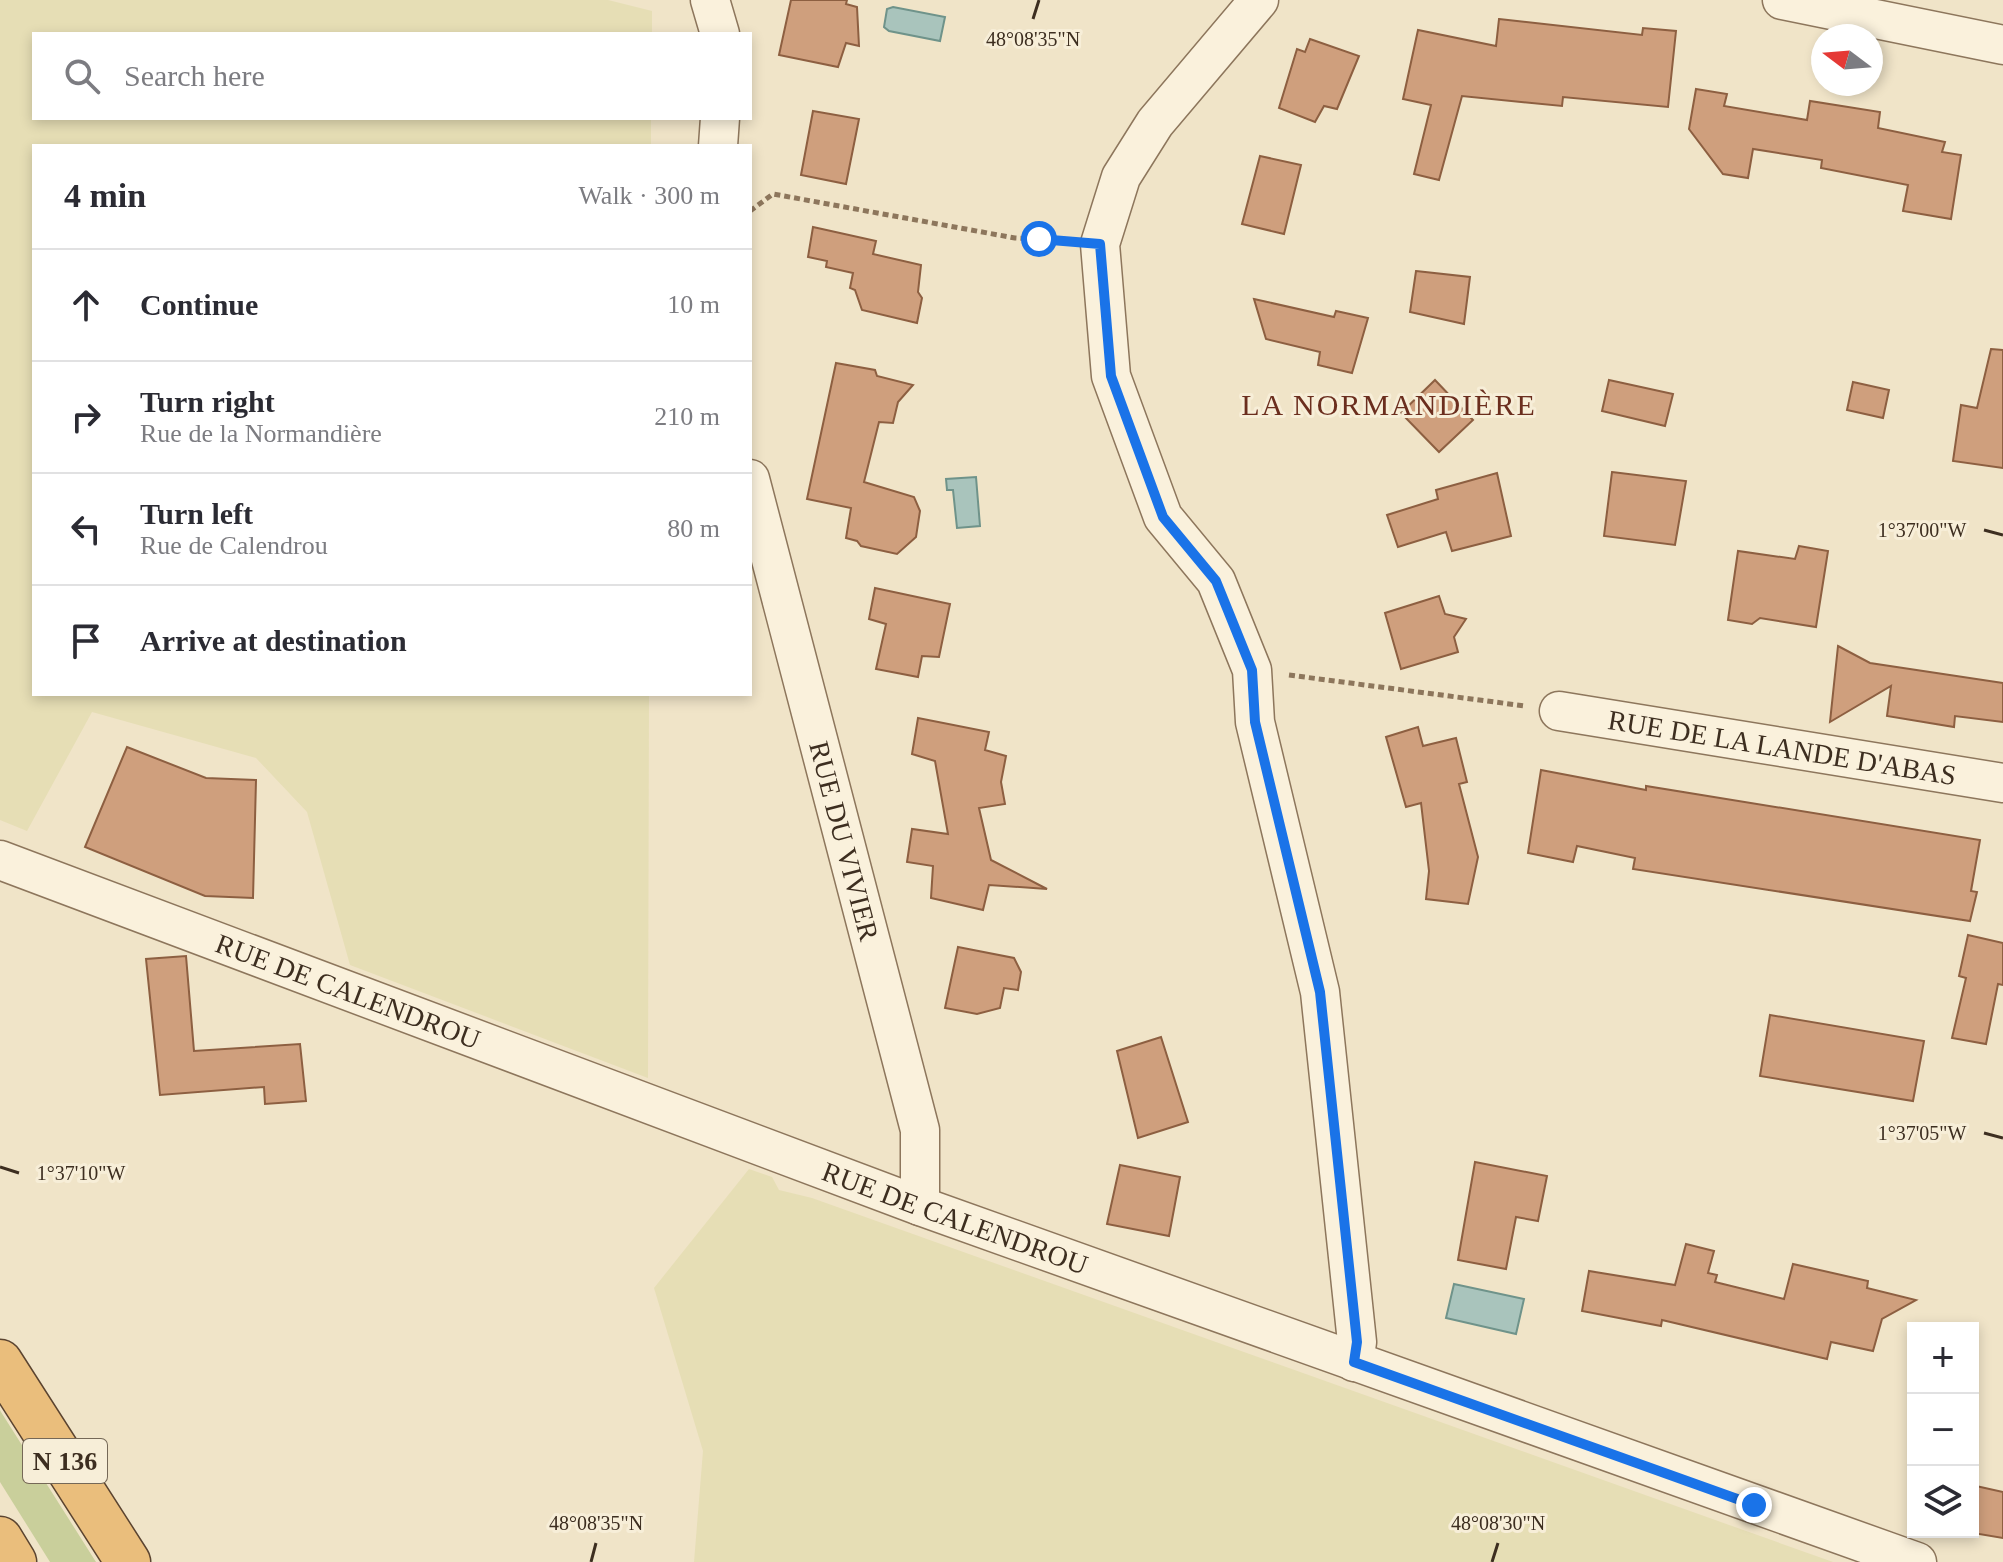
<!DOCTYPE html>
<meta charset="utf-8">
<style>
:root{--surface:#fff;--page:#f7f7f7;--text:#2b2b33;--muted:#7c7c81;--line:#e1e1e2}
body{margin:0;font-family:"Times New Roman",serif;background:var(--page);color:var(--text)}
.controls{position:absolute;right:24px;bottom:24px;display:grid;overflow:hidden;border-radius:0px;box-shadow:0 4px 12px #0003}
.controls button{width:72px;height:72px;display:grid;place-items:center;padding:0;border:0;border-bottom:2px solid var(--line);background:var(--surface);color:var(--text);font:40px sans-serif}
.compass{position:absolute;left:1811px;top:24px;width:72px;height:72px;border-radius:50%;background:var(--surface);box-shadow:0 4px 12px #0003;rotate:286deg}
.stop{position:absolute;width:24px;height:24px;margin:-18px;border:6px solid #1a73e8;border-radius:50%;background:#fff}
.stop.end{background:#1a73e8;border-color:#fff;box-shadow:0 2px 8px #0008}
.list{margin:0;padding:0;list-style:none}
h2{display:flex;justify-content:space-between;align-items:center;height:104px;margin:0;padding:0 32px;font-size:34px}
h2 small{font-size:26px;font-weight:400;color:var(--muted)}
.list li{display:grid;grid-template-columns:52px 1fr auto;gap:24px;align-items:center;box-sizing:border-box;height:112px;padding:0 32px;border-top:2px solid var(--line)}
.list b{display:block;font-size:30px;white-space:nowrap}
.list p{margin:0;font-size:26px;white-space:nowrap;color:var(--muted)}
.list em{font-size:26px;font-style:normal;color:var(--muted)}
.icon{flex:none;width:44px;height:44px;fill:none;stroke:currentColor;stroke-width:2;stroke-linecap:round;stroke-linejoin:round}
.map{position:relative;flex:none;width:2003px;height:1562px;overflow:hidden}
.search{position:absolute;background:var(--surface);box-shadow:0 4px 12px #0003;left:32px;top:32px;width:720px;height:88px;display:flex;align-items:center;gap:20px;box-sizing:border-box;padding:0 28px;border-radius:0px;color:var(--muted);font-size:30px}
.panel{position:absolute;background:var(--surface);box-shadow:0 4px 12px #0003;left:32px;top:144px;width:720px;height:552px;border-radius:0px}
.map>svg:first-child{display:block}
.farmland{fill:#e6deb5}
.green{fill:#c9cf9b}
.water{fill:#a9c4bc;stroke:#6f938a;stroke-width:2}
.building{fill:#cf9f7d;stroke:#8d5f41;stroke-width:2}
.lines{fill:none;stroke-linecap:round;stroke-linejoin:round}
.minor-casing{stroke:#8d765c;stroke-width:41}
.trunk-casing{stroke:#5b4430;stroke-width:47}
.path{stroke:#8d765c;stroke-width:5;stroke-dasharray:6 4;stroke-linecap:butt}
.minor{stroke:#faf1dc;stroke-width:38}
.trunk{stroke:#eabe7c;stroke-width:44}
.route{stroke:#1a73e8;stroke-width:10}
.ticks{fill:none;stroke:#3d2e20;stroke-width:3}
.labels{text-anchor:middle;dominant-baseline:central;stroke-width:6;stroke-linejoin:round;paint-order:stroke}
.shield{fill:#f7eed8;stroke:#756857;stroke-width:2}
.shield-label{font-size:26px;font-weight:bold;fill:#3d2e20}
.street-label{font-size:28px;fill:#3d2e20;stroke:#f7eed8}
.neighbourhood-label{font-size:30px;letter-spacing:2px;fill:#6b2e1e;stroke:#f7eed8}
.ticks-label{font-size:20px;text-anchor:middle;fill:#3d2e20;stroke:#f7eed8;stroke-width:6;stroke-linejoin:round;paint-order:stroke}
</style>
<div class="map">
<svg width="2003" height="1562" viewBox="0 0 2003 1562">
<rect width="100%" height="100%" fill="#f0e4c8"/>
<g class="farmland">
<path d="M0,0h608l44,11v23h-618v84h617v28h-617v548h615l-1,384 -298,-113 -43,-153 -51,-54 -164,-46 -65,119 -27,-11z"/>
<path d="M749,1169l23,8 7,13 33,8 1021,364h-1139l9,-111 -49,-163z"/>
</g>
<path class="green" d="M0,1410l1,2 95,150h-46l-50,-80z"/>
<g class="water">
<path d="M893,7l52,10 -5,24 -51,-10 -5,-4 3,-18z"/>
<path d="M976,477l4,49 -23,2 -4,-38h-6l-1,-11z"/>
<path d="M1454,1284l70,15 -8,35 -70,-16z"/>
</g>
<g class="building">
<path d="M791,0h56l-1,4 11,3 2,39 -13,-3 -8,24 -59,-12z"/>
<path d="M1499,19l143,16 1,-7 33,3 -8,76 -105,-10 -1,9 -100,-10 -23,84 -25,-6 17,-69 -28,-6 15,-69 78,16z"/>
<path d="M1310,39l49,17 -22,53 -13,-3 -9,16 -36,-14 18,-59 8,3z"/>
<path d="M1696,89l31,5 -3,12 83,14 3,-19 70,11 -2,16 67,14 -3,10 19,3 -10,64 -48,-8 5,-26 -87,-17 1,-8 -69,-11 -5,29 -25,-4 -34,-45z"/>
<path d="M813,111l46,8 -13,65 -45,-9z"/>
<path d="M1260,156l41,9 -17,69 -42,-10z"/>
<path d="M813,227l63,14 -3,13 48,11 -3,27 4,6 -5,25 -55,-13 -7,-20 -5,-2 3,-15 -27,-6 1,-6 -19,-4z"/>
<path d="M1416,271l54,6 -6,47 -54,-12z"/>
<path d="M1254,299l80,18 2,-6 32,7 -16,55 -34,-8 2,-13 -54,-13z"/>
<path d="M1991,349l12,1v118l-50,-7 8,-56 16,3z"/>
<path d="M836,363l39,7 2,6 36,9 -15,17 -5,21 -14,-1 -15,60 50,15 6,14 -4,26 -19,17 -36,-8 -4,-5 -11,-3 5,-30 -44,-9z"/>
<path d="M1435,380l38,40 -34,32 -38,-39z"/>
<path d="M1609,380l64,14 -8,32 -63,-15z"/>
<path d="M1853,382l36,8 -6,28 -36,-8z"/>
<path d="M1612,472l74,9 -11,64 -71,-9z"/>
<path d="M1497,473l14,63 -59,15 -6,-19 -48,15 -11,-32 51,-16 -2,-9z"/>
<path d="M1799,546l29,5 -12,76 -56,-9 -8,6 -24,-4 10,-69 57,8z"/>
<path d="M875,588l75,16 -11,53 -17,-1 -4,21 -42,-8 10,-45 -17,-5z"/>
<path d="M1439,596l6,18 21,5 -12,18 4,15 -57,17 -16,-56z"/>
<path d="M1838,646l32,17 133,20v39l-48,-6 -1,11 -67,-11 4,-30 -61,36z"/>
<path d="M918,718l71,14 -4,18 21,6 -5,26 4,22 -26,4 12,52 56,29 -58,-4 -6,25 -52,-12 2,-32 -26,-4 5,-33 36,5 -13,-73 -23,-7z"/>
<path d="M1418,727l5,19 33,-8 11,44 -8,2 19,73 -10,47 -42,-5 3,-28 -8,-68 -15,4 -20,-70z"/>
<path d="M127,747l79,31 50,2 -3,118 -48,-2 -120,-49z"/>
<path d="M1541,770l105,20v-4l334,54 -9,51 6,1 -7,29 -337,-52 2,-11 -58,-12 -4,16 -45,-9z"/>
<path d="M1968,935l35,8v42l-5,-1 -12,60 -34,-6 14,-60 -7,-2z"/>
<path d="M958,947l56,11 7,14 -3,18 -14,-2 -4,20 -23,6 -32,-6z"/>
<path d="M186,956l8,95 106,-7 6,57 -41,3 -1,-17 -104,8 -14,-136z"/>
<path d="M1770,1015l154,26 -11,60 -153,-25z"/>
<path d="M1161,1037l27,85 -50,16 -21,-87z"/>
<path d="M1475,1162l72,14 -9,45 -22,-4 -10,52 -48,-9z"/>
<path d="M1120,1165l60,12 -11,59 -62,-12z"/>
<path d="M1686,1244l28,7 -6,22 9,2 -2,7 69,17 9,-35 75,17 -1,7 49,12 -34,19 -9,32 -42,-9 -4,17 -165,-39 -1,6 -79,-15 7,-40 86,14z"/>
<path d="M1976,1486l27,6v46l-30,-5z"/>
</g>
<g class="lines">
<g class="minor-casing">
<g id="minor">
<path d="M710,0l10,34"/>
<path d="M1259,0l-104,123 -34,54 -21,67 11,132 52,141 53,64 36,89 3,52 65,270 37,350 -3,20"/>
<path d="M1782,0l221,45"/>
<path d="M718,146l2,-28"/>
<path id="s1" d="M750,479l170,651v76"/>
<path id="s2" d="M1559,711l444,72"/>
<path id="s3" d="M0,860l920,346 997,356"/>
</g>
</g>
<g class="trunk-casing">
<g id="trunk">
<path d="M0,1362l128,200"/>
<path d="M0,1539l14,23"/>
</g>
</g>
<g class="path">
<path d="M750,211l23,-17 242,44 48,3"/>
<path d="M1289,675l236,31"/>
</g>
<use href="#minor" class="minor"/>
<use href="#trunk" class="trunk"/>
</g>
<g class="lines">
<path class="route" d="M1039,239l61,5 11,132 52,141 53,64 36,89 3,52 65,270 37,350 -3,20 400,143"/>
</g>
<path class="ticks" d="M1033,19l6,-19M1984,530l19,5M1984,1133l19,5M0,1167l19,6M591,1562l5,-19M1492,1562l6,-19"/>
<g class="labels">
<rect class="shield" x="23" y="1439" width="84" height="44" rx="6"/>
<g class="shield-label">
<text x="65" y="1461">N 136</text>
</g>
<g class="street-label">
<text stroke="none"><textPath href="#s2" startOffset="226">RUE DE LA LANDE D'ABAS</textPath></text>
<text stroke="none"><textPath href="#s1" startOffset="374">RUE DU VIVIER</textPath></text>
<text stroke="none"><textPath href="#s3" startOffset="372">RUE DE CALENDROU</textPath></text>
<text stroke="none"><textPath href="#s3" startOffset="1020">RUE DE CALENDROU</textPath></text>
</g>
<g class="neighbourhood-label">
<text x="1389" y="404">LA NORMANDIÈRE</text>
</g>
</g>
<g class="ticks-label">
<text x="1033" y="46">48°08'35"N</text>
<text x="1922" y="537">1°37'00"W</text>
<text x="1922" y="1140">1°37'05"W</text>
<text x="81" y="1180">1°37'10"W</text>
<text x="596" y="1530">48°08'35"N</text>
<text x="1498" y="1530">48°08'30"N</text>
</g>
</svg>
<div class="controls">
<button>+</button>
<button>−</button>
<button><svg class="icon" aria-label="layers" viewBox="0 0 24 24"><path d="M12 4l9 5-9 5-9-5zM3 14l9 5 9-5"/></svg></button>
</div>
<svg class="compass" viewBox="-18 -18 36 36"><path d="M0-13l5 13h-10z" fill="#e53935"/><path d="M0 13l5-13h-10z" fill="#7c7c81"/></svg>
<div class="stop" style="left:1039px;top:239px"></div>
<div class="stop end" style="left:1754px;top:1505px"></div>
<div class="search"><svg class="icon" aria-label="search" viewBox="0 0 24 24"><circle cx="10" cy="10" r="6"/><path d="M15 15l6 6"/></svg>Search here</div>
<section class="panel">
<h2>4 min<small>Walk · 300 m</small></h2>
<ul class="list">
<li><svg class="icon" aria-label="ahead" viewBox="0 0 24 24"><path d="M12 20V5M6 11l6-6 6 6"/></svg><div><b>Continue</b></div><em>10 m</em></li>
<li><svg class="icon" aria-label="right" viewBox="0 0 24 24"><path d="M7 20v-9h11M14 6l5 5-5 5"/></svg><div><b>Turn right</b><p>Rue de la Normandière</p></div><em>210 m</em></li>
<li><svg class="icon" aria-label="left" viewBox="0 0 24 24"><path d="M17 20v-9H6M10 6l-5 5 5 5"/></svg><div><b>Turn left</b><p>Rue de Calendrou</p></div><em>80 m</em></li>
<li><svg class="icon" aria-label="arrive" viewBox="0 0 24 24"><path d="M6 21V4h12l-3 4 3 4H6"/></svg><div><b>Arrive at destination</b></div></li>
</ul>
</section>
</div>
